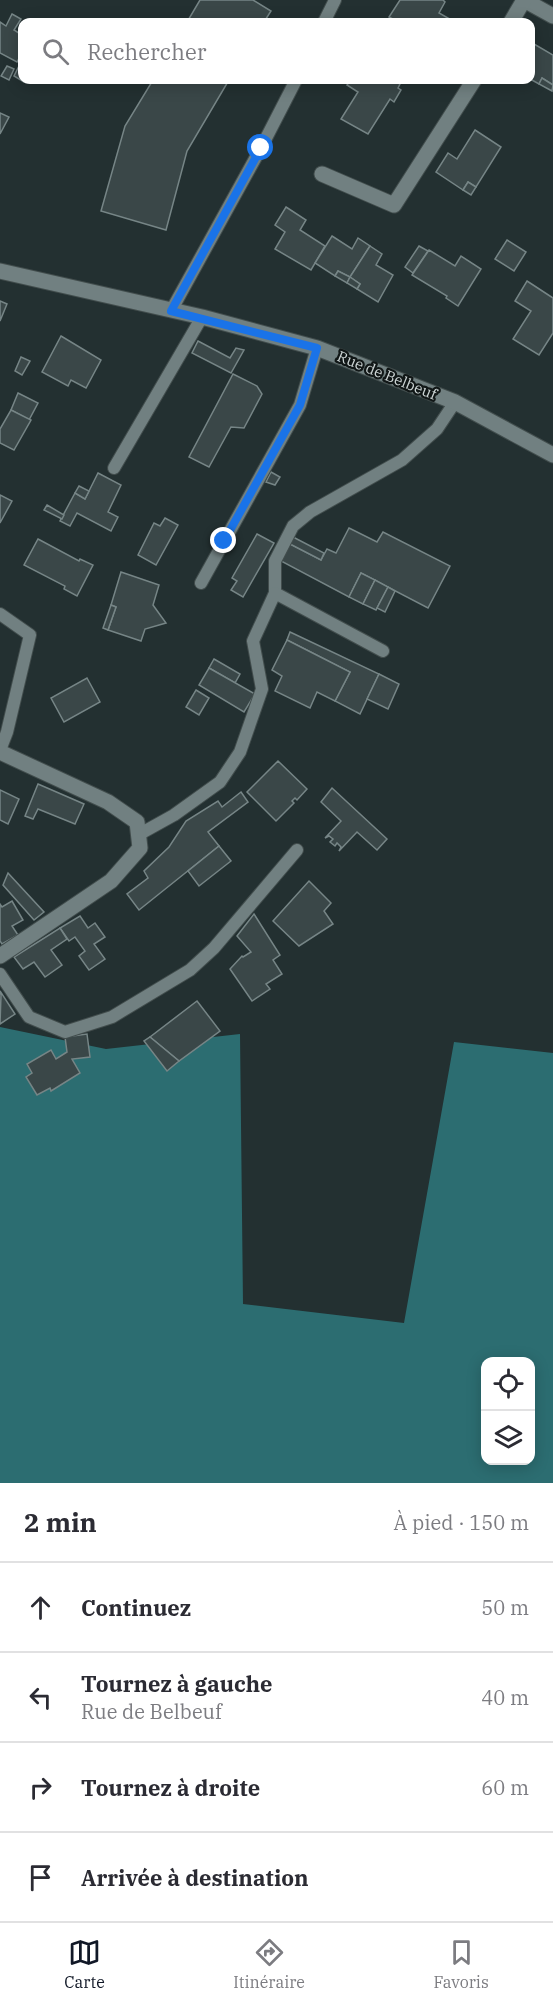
<!DOCTYPE html>
<html lang="fr">
<meta charset="utf-8">
<style>
:root{--surface:#fff;--page:#f2f2f3;--text:#2b2b33;--muted:#7c7c81;--line:#e1e1e2;--accent:#111827}
body{margin:0;font-family:"IBM Plex Serif",serif;background:var(--page);color:var(--text)}
.controls{position:absolute;right:18px;bottom:18px;display:grid;overflow:hidden;border-radius:12px;box-shadow:0 3px 15px #0003}
.controls button{width:54px;height:54px;display:grid;place-items:center;padding:0;border:0;border-bottom:2px solid var(--line);background:var(--surface);color:var(--text);font:30px sans-serif}
.stop{position:absolute;width:18px;height:18px;margin:-14px;border:4px solid #1a73e8;border-radius:50%;background:#fff}
.stop.end{background:#1a73e8;border-color:#fff;box-shadow:0 2px 6px #0008}
.list{margin:0;padding:0;list-style:none}
h2{display:flex;justify-content:space-between;align-items:center;height:78px;margin:0;padding:0 24px;font-size:26px}
h2 small{font-size:20px;font-weight:400;color:var(--muted)}
.list li{display:grid;grid-template-columns:39px 1fr auto;gap:18px;align-items:center;box-sizing:border-box;height:90px;padding:0 24px;border-top:2px solid var(--line)}
.list b{display:block;font-size:22px;white-space:nowrap}
.list p{margin:0;font-size:20px;white-space:nowrap;color:var(--muted)}
.list em{font-size:20px;font-style:normal;color:var(--muted)}
.icon{flex:none;width:33px;height:33px;fill:none;stroke:currentColor;stroke-width:2;stroke-linecap:round;stroke-linejoin:round}
.map{position:relative;flex:none;width:553px;height:1483px;overflow:hidden}
.search{position:absolute;background:var(--surface);box-shadow:0 3px 15px #0003;left:18px;right:18px;top:18px;height:66px;display:flex;align-items:center;gap:15px;box-sizing:border-box;padding:0 21px;border-radius:12px;color:var(--muted);font-size:22px}
.sheet{height:438px;background:var(--surface)}
nav{display:flex;justify-content:space-around;align-items:center;box-sizing:border-box;height:84px;border-top:2px solid var(--line);background:var(--surface);font-size:16px;color:var(--muted)}
nav a{display:grid;justify-items:center;gap:3px}
nav .on{color:var(--accent)}
.map>svg:first-child{display:block}
.forest{fill:#2c6d71;fill-rule:evenodd}
.building{fill:#3a4748;stroke:#768586;stroke-width:1.5}
.lines{fill:none;stroke-linecap:round;stroke-linejoin:round}
.lane-casing{stroke:#424d4d;stroke-width:14}
.street-casing{stroke:#424d4d;stroke-width:17}
.secondary-casing{stroke:#424d4d;stroke-width:17}
.lane{stroke:#718081;stroke-width:12}
.street{stroke:#718081;stroke-width:15}
.secondary{stroke:#718081;stroke-width:15}
.route{stroke:#1a73e8;stroke-width:8}
.labels{text-anchor:middle;dominant-baseline:central;stroke-width:4.5;stroke-linejoin:round;paint-order:stroke}
.street-label{font-size:15px;fill:#ccd4d4;stroke:#111717}
</style>
<div class="map">
<svg width="553" height="1483" viewBox="0 0 553 1483">
<rect width="100%" height="100%" fill="#233031"/>
<path class="forest" d="M0,1027l106,22 134,-15 3,270 161,19 50,-281 99,11v430h-553zM486,1362h44v98h-44z"/>
<g class="building">
<path d="M200,0h53l18,11 -7,11h-77z"/>
<path d="M400,0h43l2,2 -6,11 16,9h-57l-9,-5z"/>
<path d="M12,14l9,5 -7,11 8,5v18l-5,9 -17,-9v-31l6,4z"/>
<path d="M534,44l19,11v30l-11,-7 -3,6 -9,-5v-28z"/>
<path d="M20,64l2,1v15h4l-2,2 -10,-6z"/>
<path d="M7,66l7,3 -5,11 -8,-4z"/>
<path d="M542,78l11,7 -1,6 -13,-7z"/>
<path d="M153,80h76l-42,71 -21,79 -65,-19 24,-85z"/>
<path d="M351,80h42l7,4 -2,4 3,2 -7,12 -4,-3 -22,35 -27,-15 17,-27 -11,-7z"/>
<path d="M0,113l9,4 -9,17z"/>
<path d="M475,130l26,17 -25,40 -8,-5 -5,8 -27,-18 12,-19 9,6z"/>
<path d="M468,182l8,5 -5,8 -8,-5z"/>
<path d="M286,207l20,13 -6,10 25,16 -14,24 -36,-21 10,-17 -10,-7z"/>
<path d="M332,236l20,13 6,-11 12,8 -20,31 -12,-6 -3,5 -20,-13z"/>
<path d="M507,240l19,12 -12,19 -19,-12z"/>
<path d="M370,246l12,8 -6,11 17,10 -15,27 -21,-13 3,-5 -10,-7z"/>
<path d="M419,246l9,5 -15,22 -8,-6z"/>
<path d="M429,250l26,16 6,-10 20,13 -23,37 -12,-8 1,-2 -35,-21z"/>
<path d="M338,271l12,6 -3,6 -12,-7z"/>
<path d="M350,277l10,7 -3,5 -10,-6z"/>
<path d="M527,281l26,17v35l-14,22 -26,-16 18,-28 -16,-10z"/>
<path d="M0,301l7,3 -7,17z"/>
<path d="M61,336l40,24 -15,28 -15,-8 -3,6 -26,-14z"/>
<path d="M198,341l32,17 6,-10 8,2 -13,23 -39,-20z"/>
<path d="M21,357l9,4 -8,14 -7,-4z"/>
<path d="M233,374l24,12 5,8 -18,34 -13,-1 -22,40 -20,-10z"/>
<path d="M18,393l20,10 -9,17 -18,-10z"/>
<path d="M11,410l20,10 -17,30 -14,-7v-14z"/>
<path d="M271,472l9,5 -5,8 -9,-3z"/>
<path d="M98,473l23,12 -13,27 10,5 -7,14 -34,-18 -7,13 -10,-5 15,-28 10,6z"/>
<path d="M79,486l10,5 -4,8 -10,-6z"/>
<path d="M0,495l12,6 -12,22z"/>
<path d="M47,505l17,10 -2,4 -18,-9z"/>
<path d="M165,518l13,7 -22,40 -18,-10 16,-32 6,3z"/>
<path d="M349,528l28,14 6,-10 67,34 -22,42 -67,-35 -12,24 -68,-36 9,-17 31,16 6,-11 9,4z"/>
<path d="M257,534l17,9 -31,54 -12,-7 6,-9 -5,-3z"/>
<path d="M293,537l31,16 -3,7 -31,-16z"/>
<path d="M38,539l41,22 1,-2 13,6 -16,31 -13,-7 1,-3 -41,-21z"/>
<path d="M121,572l38,13 -6,20 13,18 -21,6 -4,12 -33,-11 8,-23 -5,-2z"/>
<path d="M361,573l14,7 -12,24 -14,-7z"/>
<path d="M375,580l13,7 -12,23 -13,-6z"/>
<path d="M388,587l7,4 -10,21 -8,-4z"/>
<path d="M111,605l5,2 -8,23 -5,-2z"/>
<path d="M290,632l89,42 -19,40 -25,-13 15,-29 -63,-32z"/>
<path d="M287,640l63,32 -15,29 -18,-9 -7,16 -35,-17 7,-15 -10,-6z"/>
<path d="M214,659l26,15 -5,9 -26,-15z"/>
<path d="M209,668l46,26 -11,18 -45,-27z"/>
<path d="M379,674l20,10 -11,25 -21,-10z"/>
<path d="M87,678l13,24 -36,20 -13,-24z"/>
<path d="M196,690l13,8 -10,17 -13,-8z"/>
<path d="M278,761l29,28 -10,11 -2,-2 -3,3 2,2 -18,18 -29,-29z"/>
<path d="M38,784l46,20 -9,20 -37,-15 -5,10 -8,-3z"/>
<path d="M332,788l55,51 -10,11 -20,-18 -18,19 2,-4 -4,-4 -2,3 -5,-4 3,-3 -4,-3 -4,2 16,-17 -20,-19z"/>
<path d="M0,790l19,9 -11,25 -8,-4z"/>
<path d="M241,792l7,10 -40,30 11,14 -80,64 -12,-16 21,-16 -4,-7 25,-24 17,-26 32,-20 4,6z"/>
<path d="M219,846l12,15 -32,25 -11,-15z"/>
<path d="M8,873l36,39 -10,8 -31,-35z"/>
<path d="M309,881l22,22 -7,8 9,13 -34,22 -26,-25z"/>
<path d="M12,901l11,19 -11,6 6,9 -16,9 -2,-3v-37l2,3z"/>
<path d="M254,914l26,41 -7,5 9,14 -16,10 4,5 -18,12 -22,-32 12,-13 1,1 8,-5 -14,-16z"/>
<path d="M80,916l8,12 7,-5 10,14 -11,7 11,15 -16,11 -10,-14 6,-5 -10,-14 -6,4 -9,-13z"/>
<path d="M60,928l7,11 -16,11 11,15 -17,12 -11,-15 -11,7 -9,-12z"/>
<path d="M0,991l15,23 -15,10 1,-29z"/>
<path d="M197,1001l23,30 -41,30 -29,-24z"/>
<path d="M87,1034l3,23 -18,2 8,14 -29,18 -1,-3 -13,7 -11,-18 6,-4 -5,-9 24,-14 5,9 11,-7 -2,-15z"/>
<path d="M150,1037l29,24 -12,10 -23,-30z"/>
</g>
<g class="lines">
<g class="lane-casing">
<g id="lane">
<path d="M324,22l11,-22"/>
<path d="M171,311l90,-163 35,-68"/>
<path d="M114,468l88,-151"/>
<path d="M201,583l99,-178 17,-57"/>
<path d="M275,593v-32l18,-35 17,-14 92,-52 35,-31 18,-27"/>
<path d="M0,614l30,21 -23,97 -7,18"/>
<path d="M138,835l36,-20 46,-33 20,-30 22,-63 -9,-48 22,-48 108,58"/>
<path d="M0,974l29,43 36,15 47,-15 78,-47 24,-22 83,-98"/>
</g>
</g>
<g class="street-casing">
<g id="street">
<path d="M524,0l29,16"/>
<path d="M511,22l13,-22"/>
<path d="M322,174l72,31 80,-125"/>
<path d="M0,752l108,50 29,20 3,26 -29,33 -111,75"/>
</g>
</g>
<g class="secondary-casing">
<path id="secondary" d="M0,271l202,46 115,31 138,54 98,53"/>
</g>
<use href="#lane" class="lane"/>
<use href="#street" class="street"/>
<use href="#secondary" class="secondary"/>
</g>
<g class="lines">
<path class="route" d="M224,541l76,-136 17,-57 -146,-37 90,-163"/>
</g>
<g class="labels">
<g class="street-label">
<text transform="translate(387 375) rotate(22)">Rue de Belbeuf</text>
</g>
</g>
</svg>
<div class="controls">
<button><svg class="icon" aria-label="locate" viewBox="0 0 24 24"><circle cx="12" cy="12" r="6"/><path d="M12 2v4M12 18v4M2 12h4M18 12h4"/></svg></button>
<button><svg class="icon" aria-label="layers" viewBox="0 0 24 24"><path d="M12 4l9 5-9 5-9-5zM3 14l9 5 9-5"/></svg></button>
</div>
<div class="stop" style="left:261px;top:148px"></div>
<div class="stop end" style="left:224px;top:541px"></div>
<div class="search"><svg class="icon" aria-label="search" viewBox="0 0 24 24"><circle cx="10" cy="10" r="6"/><path d="M15 15l6 6"/></svg>Rechercher</div>
</div>
<section class="sheet">
<h2>2 min<small>À pied · 150 m</small></h2>
<ul class="list">
<li><svg class="icon" aria-label="ahead" viewBox="0 0 24 24"><path d="M12 20V5M6 11l6-6 6 6"/></svg><div><b>Continuez</b></div><em>50 m</em></li>
<li><svg class="icon" aria-label="left" viewBox="0 0 24 24"><path d="M17 20v-9H6M10 6l-5 5 5 5"/></svg><div><b>Tournez à gauche</b><p>Rue de Belbeuf</p></div><em>40 m</em></li>
<li><svg class="icon" aria-label="right" viewBox="0 0 24 24"><path d="M7 20v-9h11M14 6l5 5-5 5"/></svg><div><b>Tournez à droite</b></div><em>60 m</em></li>
<li><svg class="icon" aria-label="arrive" viewBox="0 0 24 24"><path d="M6 21V4h12l-3 4 3 4H6"/></svg><div><b>Arrivée à destination</b></div></li>
</ul>
</section>
<nav>
<a class="on"><svg class="icon" aria-label="map" viewBox="0 0 24 24"><path d="M3 6l6-2 6 2 6-2v14l-6 2-6-2-6 2zM9 4v14M15 6v14"/></svg>Carte</a>
<a><svg class="icon" aria-label="directions" viewBox="0 0 24 24"><path d="M12 3l9 9-9 9-9-9zM9 14v-3h6M13 9l2 2-2 2"/></svg>Itinéraire</a>
<a><svg class="icon" aria-label="saved" viewBox="0 0 24 24"><path d="M7 4h10v16l-5-4-5 4z"/></svg>Favoris</a>
</nav>
